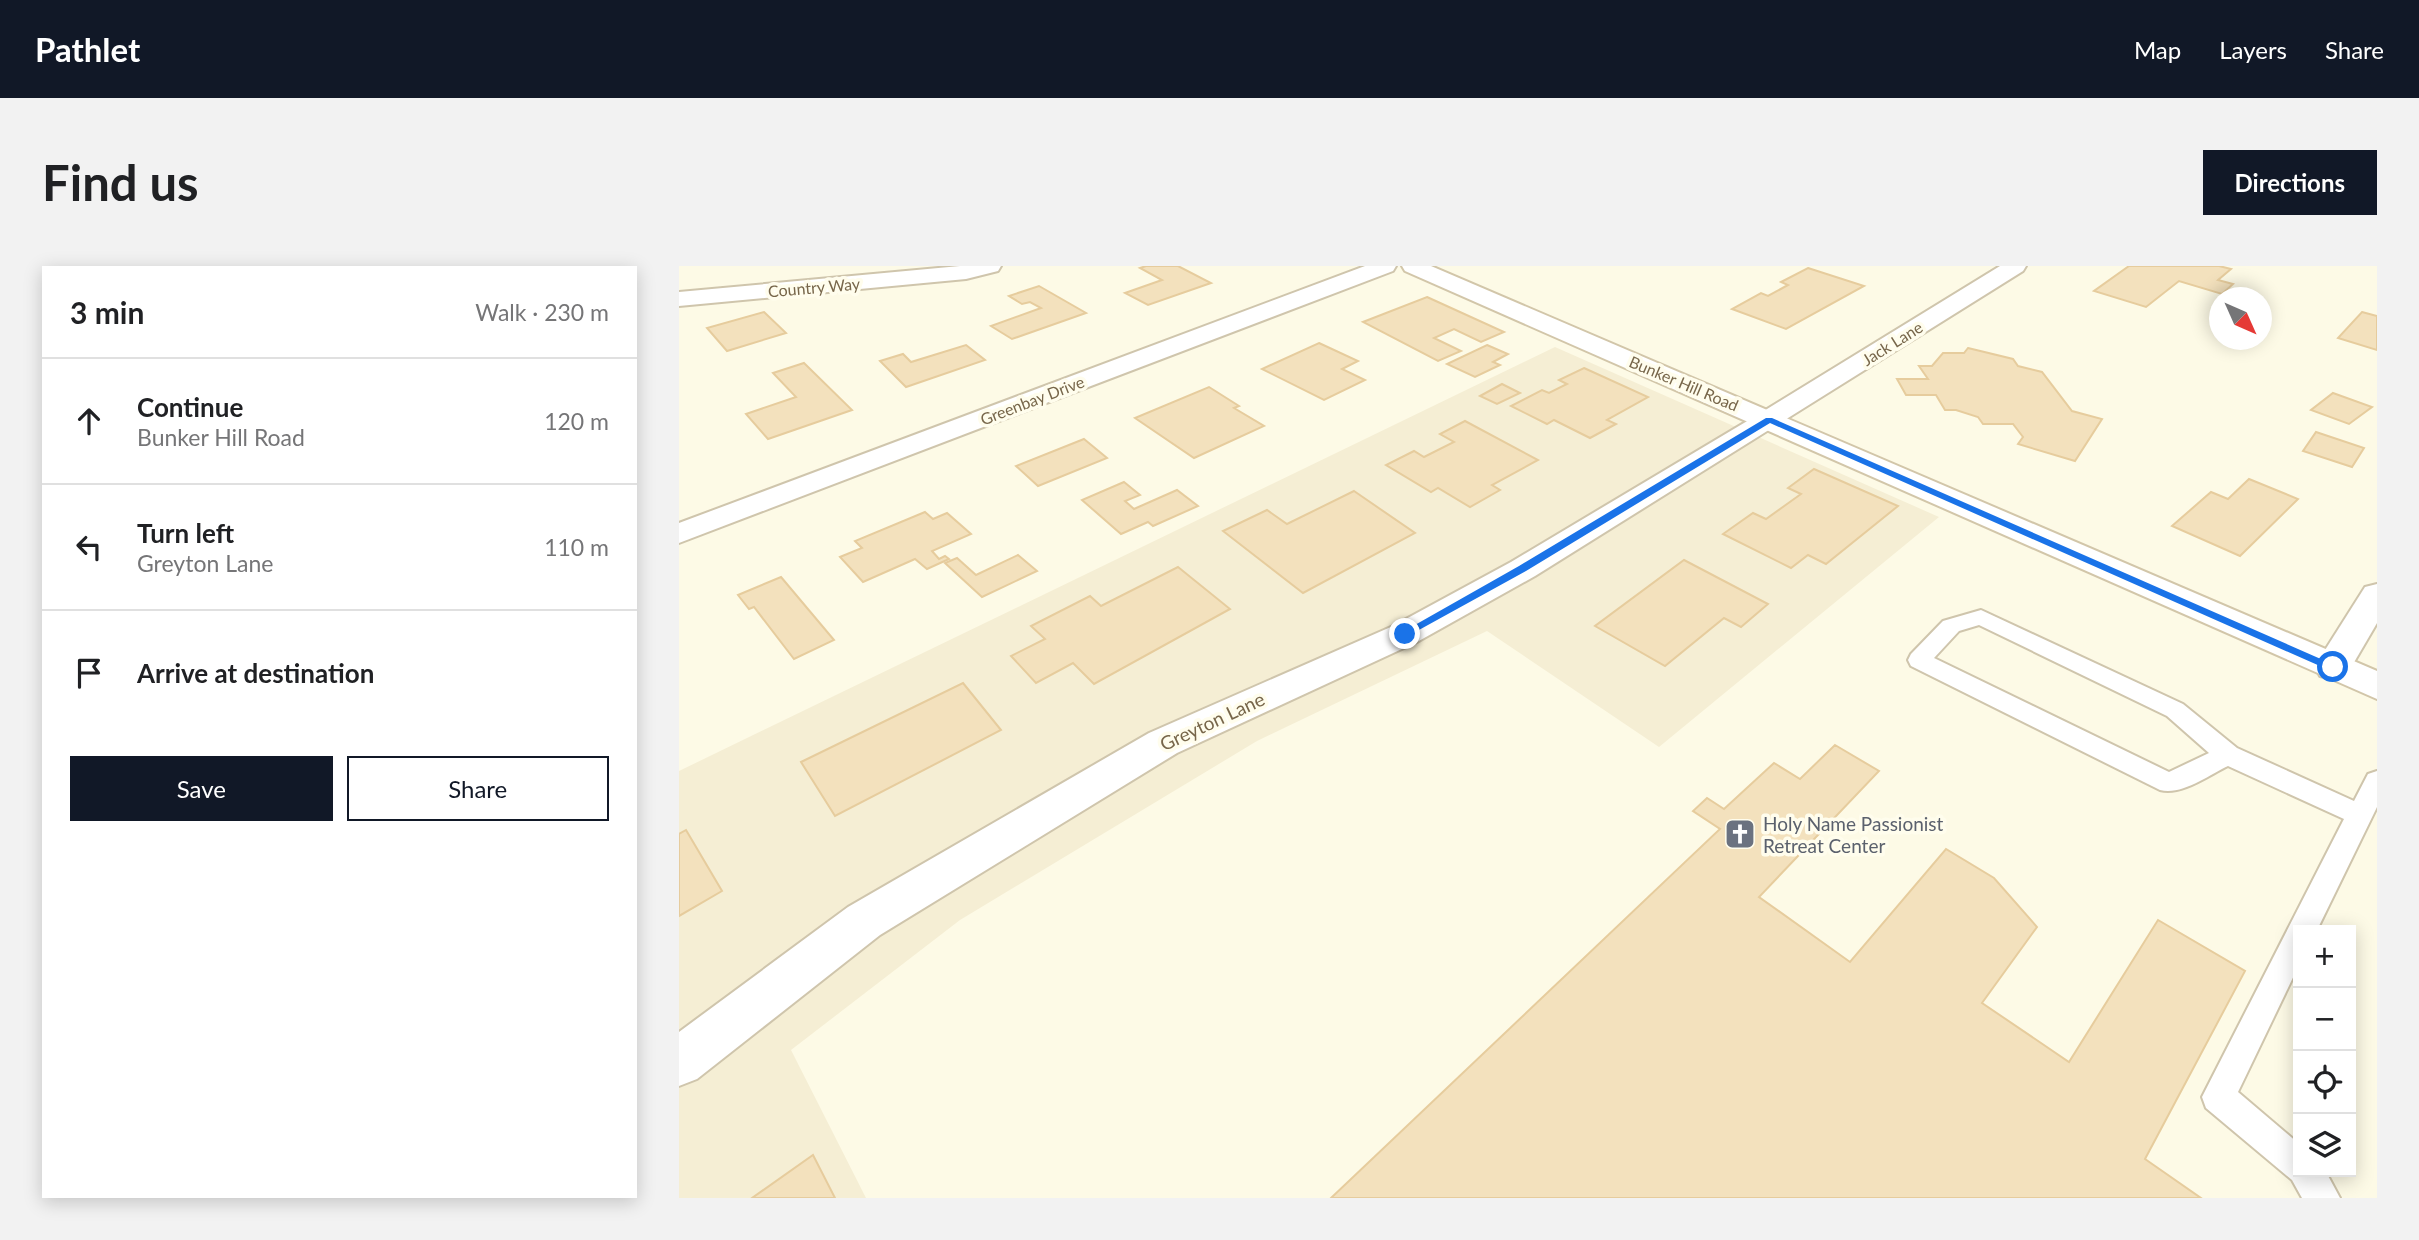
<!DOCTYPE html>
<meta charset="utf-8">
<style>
:root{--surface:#fff;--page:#f2f2f2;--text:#202124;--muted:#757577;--line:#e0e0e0;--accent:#111827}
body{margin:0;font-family:Lato,sans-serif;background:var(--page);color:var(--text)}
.controls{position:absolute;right:21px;bottom:21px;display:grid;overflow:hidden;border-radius:0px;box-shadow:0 4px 18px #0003}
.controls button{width:63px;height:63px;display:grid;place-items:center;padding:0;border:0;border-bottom:2px solid var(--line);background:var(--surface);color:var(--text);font:35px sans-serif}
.compass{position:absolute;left:1530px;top:21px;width:63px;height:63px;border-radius:50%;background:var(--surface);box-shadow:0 4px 18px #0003;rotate:135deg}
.stop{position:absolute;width:21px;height:21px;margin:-16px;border:5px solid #1a73e8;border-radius:50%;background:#fff}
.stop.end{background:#1a73e8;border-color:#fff;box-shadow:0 2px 7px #0008}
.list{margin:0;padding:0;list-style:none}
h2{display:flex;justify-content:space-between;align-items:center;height:91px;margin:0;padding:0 28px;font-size:30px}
h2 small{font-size:23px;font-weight:400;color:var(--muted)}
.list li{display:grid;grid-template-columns:46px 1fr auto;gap:21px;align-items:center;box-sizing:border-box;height:126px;padding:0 28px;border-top:2px solid var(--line)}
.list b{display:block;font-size:26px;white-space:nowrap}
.list p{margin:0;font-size:23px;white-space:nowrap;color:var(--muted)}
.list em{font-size:23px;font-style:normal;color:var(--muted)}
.actions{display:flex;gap:14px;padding:21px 28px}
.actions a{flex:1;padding:16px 0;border:2px solid var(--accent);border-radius:0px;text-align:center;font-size:24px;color:var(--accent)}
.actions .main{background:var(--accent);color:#fff}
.icon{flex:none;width:38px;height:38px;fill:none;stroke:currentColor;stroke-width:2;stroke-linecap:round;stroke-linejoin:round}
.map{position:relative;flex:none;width:1698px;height:932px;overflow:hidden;border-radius:0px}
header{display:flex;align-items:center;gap:42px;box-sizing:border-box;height:98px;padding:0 35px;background:var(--accent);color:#fff}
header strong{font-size:33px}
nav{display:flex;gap:38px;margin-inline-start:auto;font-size:24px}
.intro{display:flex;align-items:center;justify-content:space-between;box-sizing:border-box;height:168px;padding:0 42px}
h1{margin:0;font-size:49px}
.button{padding:18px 32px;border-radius:0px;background:var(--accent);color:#fff;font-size:24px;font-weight:700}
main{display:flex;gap:42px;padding:0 42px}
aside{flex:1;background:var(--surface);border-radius:0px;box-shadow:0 4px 18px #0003}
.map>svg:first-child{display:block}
.residential{fill:#f5eed4}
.building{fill:#f3e1bd;stroke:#e6cc9d;stroke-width:2}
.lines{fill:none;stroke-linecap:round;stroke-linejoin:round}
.lane-casing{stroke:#cfc5ac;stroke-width:4}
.street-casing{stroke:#cfc5ac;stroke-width:4}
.secondary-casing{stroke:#d2c6a9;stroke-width:4}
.lane{fill:#fff;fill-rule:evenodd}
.street{fill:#fff;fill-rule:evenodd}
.secondary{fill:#fff;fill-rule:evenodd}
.route{fill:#1a73e8}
.labels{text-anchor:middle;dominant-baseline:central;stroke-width:7;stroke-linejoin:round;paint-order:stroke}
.far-street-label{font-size:16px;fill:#77664a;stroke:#fffded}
.street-label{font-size:19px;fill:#77664a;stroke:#fffded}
.worship-label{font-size:19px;fill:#5b616d;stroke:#fffded;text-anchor:start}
</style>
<header>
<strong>Pathlet</strong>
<nav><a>Map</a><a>Layers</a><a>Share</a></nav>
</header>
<div class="intro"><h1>Find us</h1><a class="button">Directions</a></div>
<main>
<aside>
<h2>3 min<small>Walk · 230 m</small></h2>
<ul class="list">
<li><svg class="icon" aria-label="ahead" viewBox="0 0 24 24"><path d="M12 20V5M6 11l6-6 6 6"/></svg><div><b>Continue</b><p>Bunker Hill Road</p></div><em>120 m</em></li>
<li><svg class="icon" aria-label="left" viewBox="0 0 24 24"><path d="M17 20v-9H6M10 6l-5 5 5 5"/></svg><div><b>Turn left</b><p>Greyton Lane</p></div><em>110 m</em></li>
<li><svg class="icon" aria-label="arrive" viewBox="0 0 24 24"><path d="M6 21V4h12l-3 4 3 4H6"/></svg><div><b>Arrive at destination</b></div></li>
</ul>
<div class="actions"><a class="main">Save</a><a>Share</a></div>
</aside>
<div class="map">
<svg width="1698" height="932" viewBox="0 0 1698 932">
<rect width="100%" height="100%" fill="#fdfae6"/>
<path class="residential" d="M876,81l384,170 -280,230 -172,-116 -230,110 -297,179 -169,130 75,148h-187v-427z"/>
<g class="building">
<path d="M467,0h32l33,17 -63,22 -23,-12 37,-13 -22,-12z"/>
<path d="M1450,0h90l12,3 -13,11 15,4 -11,10 -43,-13 -33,26 -52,-16z"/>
<path d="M1129,2l56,18 -78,43 -54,-20 29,-16 7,3 20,-11 -7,-3z"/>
<path d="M360,20l47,27 -74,26 -21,-13 50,-18 -11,-6 -8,2 -13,-8z"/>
<path d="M748,31l77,35 -23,10 -27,-13 -20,9 27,13 -23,10 -75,-39z"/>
<path d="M85,46l22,21 -59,18 -20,-23z"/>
<path d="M1683,46l15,4v34l-39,-12z"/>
<path d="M640,77l39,18 -16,8 23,11 -41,20 -62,-31z"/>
<path d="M287,79l19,15 -79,27 -26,-26 23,-7 8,8z"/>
<path d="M808,79l21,9 -15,8 7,3 -25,12 -28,-13z"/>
<path d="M1289,82l45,11 5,7 24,6 30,39 30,8 -27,42 -57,-17 5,-7 -10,-13h-30l-5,-7 -22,-7h-11l-9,-15h-30l-9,-16h31l-9,-13h13l11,-13h21z"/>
<path d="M125,97l48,47 -84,29 -22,-25 50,-17 -23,-24z"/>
<path d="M905,102l64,29 -41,23 9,4 -26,14 -36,-18 -7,4 -36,-18 31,-16 7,3 18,-9 -8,-4z"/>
<path d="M823,118l18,9 -23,11 -17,-8z"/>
<path d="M530,121l30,19 -5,2 30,18 -70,32 -59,-40z"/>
<path d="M1654,127l39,14 -23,17 -38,-14z"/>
<path d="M786,155l73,39 -46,25 8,5 -30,17 -32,-19 -7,4 -45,-27 28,-14 10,6 30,-15 -14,-8z"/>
<path d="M1637,166l48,16 -12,19 -49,-16z"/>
<path d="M405,173l23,19 -69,28 -22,-20z"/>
<path d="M1135,203l84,37 -72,58 -18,-9 -17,13 -68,-34 30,-21 13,6 35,-25 -13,-6z"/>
<path d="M1570,213l49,20 -58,57 -68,-30 39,-34 17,7z"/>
<path d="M445,216l16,13 -15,6 9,8 43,-19 21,16 -45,20 -5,-4 -27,12 -39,-34z"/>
<path d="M675,225l61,42 -112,60 -80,-62 44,-21 20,14z"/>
<path d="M246,246l8,7 14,-6 24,21 -39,17 7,8 6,-3 4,3 -22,10 -12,-10 -52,23 -23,-25 22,-9 -7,-7z"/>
<path d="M339,289l19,16 -55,26 -37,-34 12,-5 19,17z"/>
<path d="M1005,294l84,44 -27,23 -17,-9 -59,48 -70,-40z"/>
<path d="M499,301l52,42 -136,75 -21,-21 -37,20 -25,-27 34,-17 -14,-13 59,-30 11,10z"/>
<path d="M102,311l53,63 -40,19 -40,-52 -5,2 -11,-14z"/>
<path d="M284,417l38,47 -166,86 -34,-54z"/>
<path d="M1156,479l44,26 -120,126 91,65 96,-113 48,29 43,49 -55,76 87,59 89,-142 87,51 -100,188 56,39h-870l389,-369 -27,-18 14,-13 17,11 50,-46 26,16z"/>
<path d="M7,564l36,61 -43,25v-82z"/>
<path d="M134,889l22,43h-83z"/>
</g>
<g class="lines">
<g class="lane-casing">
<path id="lane" d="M1302,344l202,94 54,44 117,53 14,-27 9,-3v36l-60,123h-19v37l-60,125 60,51v29h28l14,26h-38l-10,-18 -86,-72 -4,-11 142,-278 -116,-53c-19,9 -47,30 -68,24l-249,-124 -3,-6 3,-6 32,-33zM1300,359l188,91 42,37 -40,19 -235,-114 25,-27z"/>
</g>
<g class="street-casing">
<g id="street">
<path d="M281,0h41l-3,5 -32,8 -287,27v-14z"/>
<path d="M686,0h31l-3,5 -714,272v-20z"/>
<path d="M1321,0h26l-3,5 -488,305 -118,66 -240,111 -297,182 -183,144 -18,7v-54l169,-125 301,-174 244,-107 118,-64 248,-148z"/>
<path d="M1698,318v39l-31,53 -13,3 -13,-3 -5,-9 5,-9 45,-71z"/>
</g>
</g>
<g class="secondary-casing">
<path id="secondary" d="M723,0h29l946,405v28l-972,-428z"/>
</g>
<use href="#lane" class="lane"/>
<use href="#street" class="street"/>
<use href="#secondary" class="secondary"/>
</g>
<path class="route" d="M1087,152h6l567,249 -10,3 -559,-247 -244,148 -118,65 -9,-2 120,-68z"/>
<defs>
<g id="church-square" transform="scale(1.575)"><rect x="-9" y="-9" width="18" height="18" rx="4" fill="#6b7280" stroke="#fffded"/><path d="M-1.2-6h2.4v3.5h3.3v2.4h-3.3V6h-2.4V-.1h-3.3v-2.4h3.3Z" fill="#fff"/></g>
</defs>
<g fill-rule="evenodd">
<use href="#church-square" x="1061" y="568"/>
</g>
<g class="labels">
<g class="far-street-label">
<text transform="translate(135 21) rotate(-5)">Country Way</text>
<text transform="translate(1213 77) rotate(-32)">Jack Lane</text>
<text transform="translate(1005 117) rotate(23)">Bunker Hill Road</text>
<text transform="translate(353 134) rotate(-21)">Greenbay Drive</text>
</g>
<g class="street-label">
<text transform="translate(533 455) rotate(-25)">Greyton Lane</text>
</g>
<g class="worship-label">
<text x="1084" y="557">Holy Name Passionist<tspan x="1084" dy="22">Retreat Center</tspan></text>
</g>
</g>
</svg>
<div class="controls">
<button>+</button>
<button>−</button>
<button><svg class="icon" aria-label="locate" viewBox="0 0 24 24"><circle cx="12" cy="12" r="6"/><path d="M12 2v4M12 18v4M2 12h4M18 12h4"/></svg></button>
<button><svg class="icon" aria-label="layers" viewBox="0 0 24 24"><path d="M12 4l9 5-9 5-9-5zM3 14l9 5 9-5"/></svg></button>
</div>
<svg class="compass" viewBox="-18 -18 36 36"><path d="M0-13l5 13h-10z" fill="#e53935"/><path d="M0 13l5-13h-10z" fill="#757577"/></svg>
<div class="stop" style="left:1654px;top:401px"></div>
<div class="stop end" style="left:726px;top:368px"></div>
</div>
</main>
